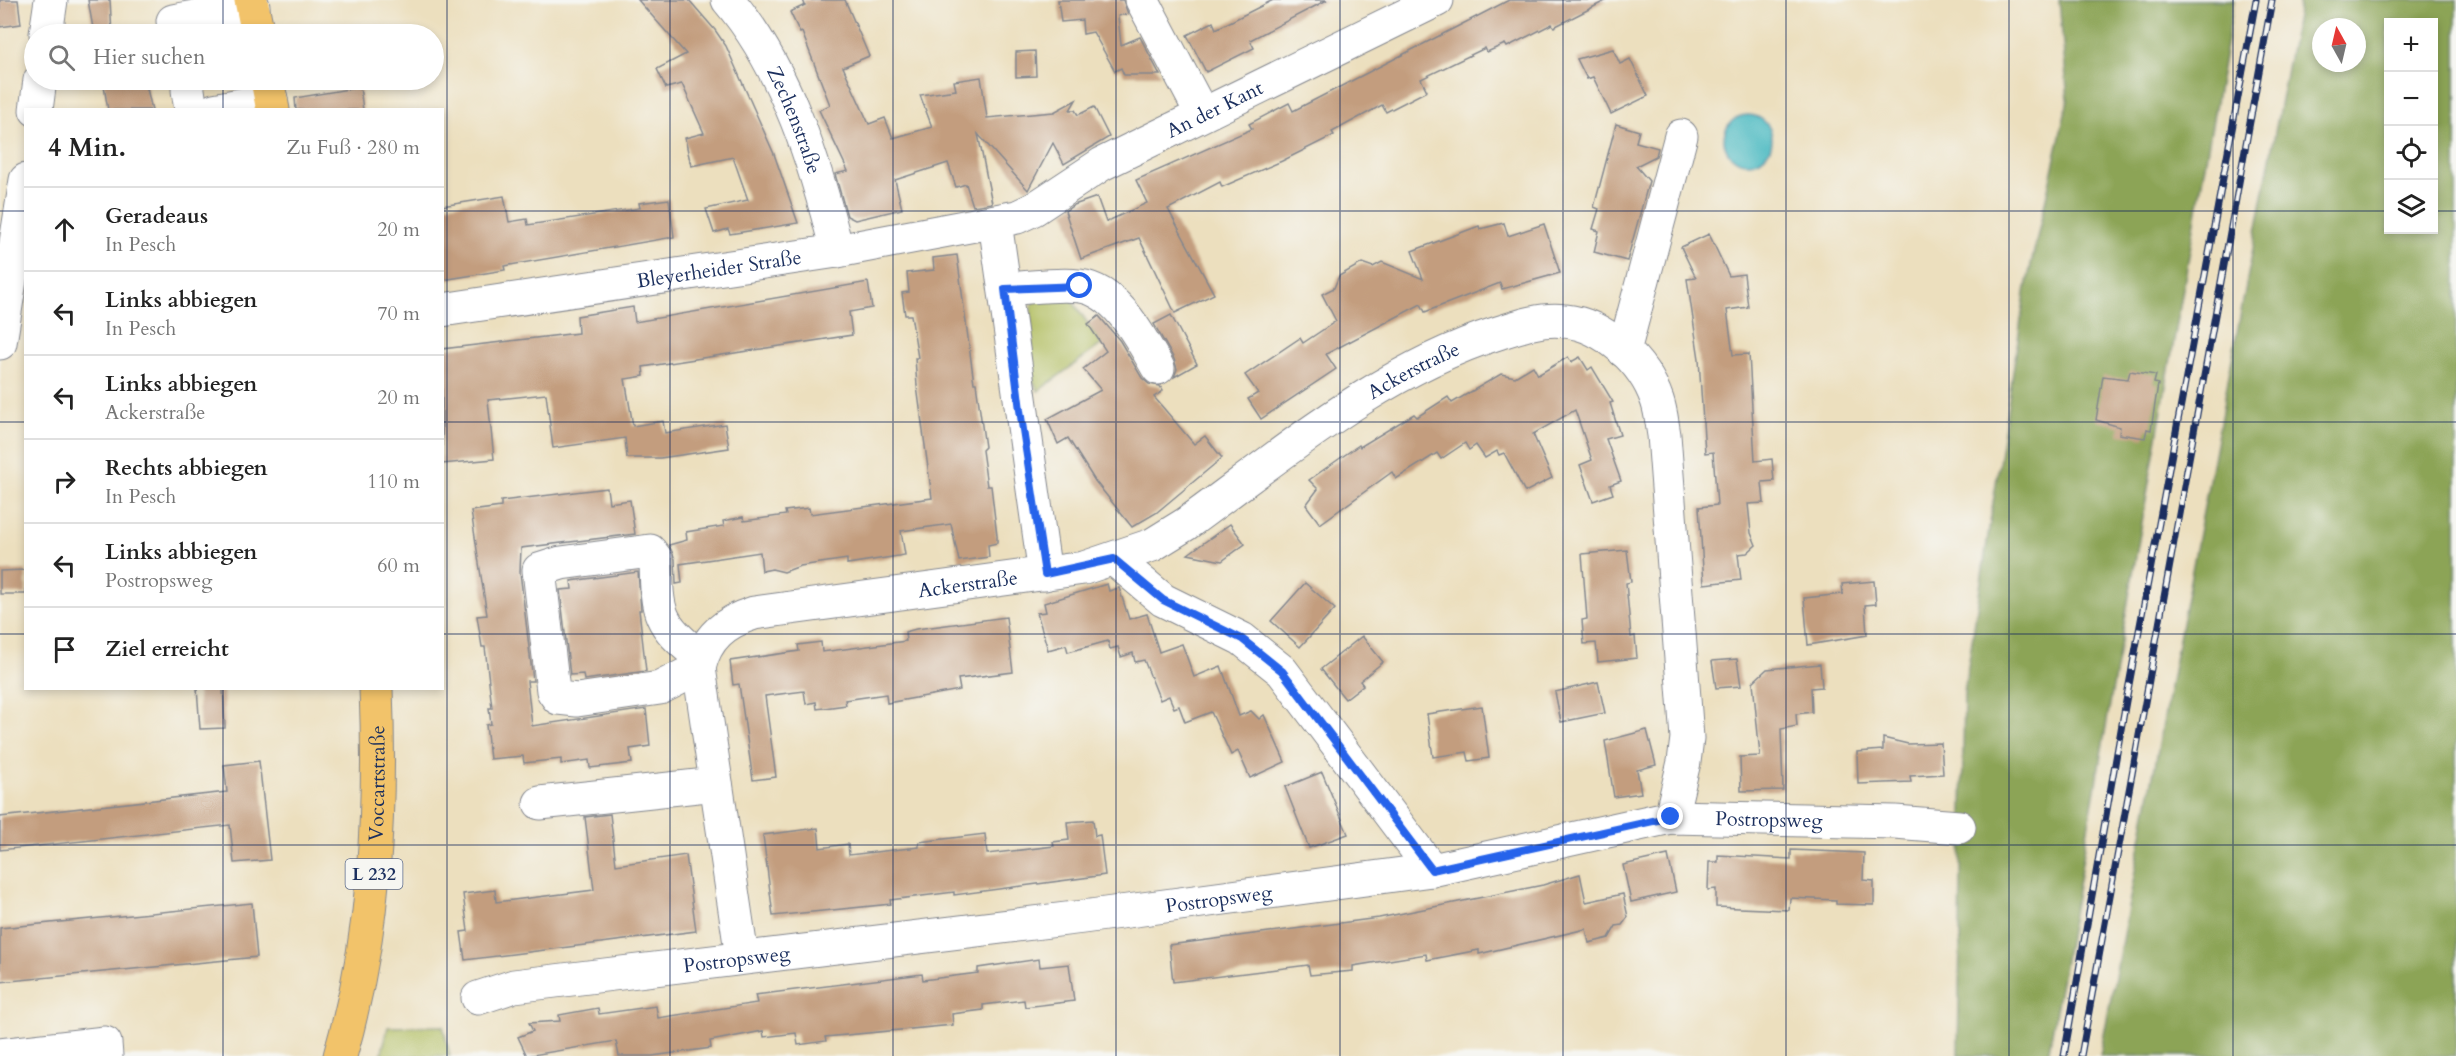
<!DOCTYPE html>
<html lang="de">
<meta charset="utf-8">
<style>
:root{--surface:#fff;--page:#f2f2f2;--text:#222;--muted:#767676;--line:#e0e0e0}
body{margin:0;font-family:Cardo,serif;background:var(--page);color:var(--text)}
.controls{position:absolute;right:18px;top:18px;display:grid;overflow:hidden;border-radius:0px;box-shadow:0 3px 9px #0003}
.controls button{width:54px;height:54px;display:grid;place-items:center;padding:0;border:0;border-bottom:2px solid var(--line);background:var(--surface);color:var(--text);font:30px sans-serif}
.compass{position:absolute;left:2312px;top:18px;width:54px;height:54px;border-radius:50%;background:var(--surface);box-shadow:0 3px 9px #0003;rotate:352deg}
.stop{position:absolute;width:18px;height:18px;margin:-14px;border:4px solid #2563eb;border-radius:50%;background:#fff}
.stop.end{background:#2563eb;border-color:#fff;box-shadow:0 2px 6px #0008}
.list{margin:0;padding:0;list-style:none}
h2{display:flex;justify-content:space-between;align-items:center;height:78px;margin:0;padding:0 24px;font-size:26px}
h2 small{font-size:20px;font-weight:400;color:var(--muted)}
.list li{display:grid;grid-template-columns:39px 1fr auto;gap:18px;align-items:center;box-sizing:border-box;height:84px;padding:0 24px;border-top:2px solid var(--line)}
.list b{display:block;font-size:22px;white-space:nowrap}
.list p{margin:0;font-size:20px;white-space:nowrap;color:var(--muted)}
.list em{font-size:20px;font-style:normal;color:var(--muted)}
.icon{flex:none;width:33px;height:33px;fill:none;stroke:currentColor;stroke-width:2;stroke-linecap:round;stroke-linejoin:round}
.map{position:relative;flex:none;width:2456px;height:1056px;overflow:hidden}
.search{position:absolute;background:var(--surface);box-shadow:0 3px 9px #0003;left:24px;top:24px;width:420px;height:66px;display:flex;align-items:center;gap:15px;box-sizing:border-box;padding:0 21px;border-radius:33px;color:var(--muted);font-size:22px}
.panel{position:absolute;background:var(--surface);box-shadow:0 3px 9px #0003;left:24px;top:108px;width:420px;height:582px;border-radius:0px}
.map>svg:first-child{display:block}
.green{fill:#b1bd5f;stroke:#66765e;stroke-width:1.5}
.forest{fill:#8ca456;stroke:#546a5a;stroke-width:1.5;fill-rule:evenodd}
.water{fill:#4ab9c1;stroke:#327490;stroke-width:1.5}
.building{fill:#c39d7e}
.lines{fill:none;stroke-linecap:round;stroke-linejoin:round}
.minor-casing{stroke:#84878e;stroke-width:35}
.major-casing{stroke:#84878e;stroke-width:35}
.minor{stroke:#fff;stroke-width:33}
.major{stroke:#f2c36a;stroke-width:33}
.rail-casing{stroke:#1b2f5e;stroke-width:7}
.rail{stroke:#f6f6f2;stroke-width:4.5;stroke-dasharray:14;stroke-linecap:butt}
.route{stroke:#2563eb;stroke-width:8}
.grid{fill:none;stroke:#1b2f5e;stroke-width:1.5;stroke-opacity:0.55}
.labels{text-anchor:middle;dominant-baseline:central;stroke-width:6;stroke-linejoin:round;paint-order:stroke}
.shield{fill:#f6f6f2;stroke:#5d6b8a;stroke-width:1.5}
.shield-label{font-size:18px;font-weight:bold;fill:#1b2f5e}
.street-label{font-size:20px;fill:#1b2f5e;stroke:#f6f6f2}
</style>
<div class="map">
<svg width="2456" height="1056" viewBox="0 0 2456 1056">
<rect width="100%" height="100%" fill="#f6f6f2"/>
<filter id="ink" filterUnits="userSpaceOnUse"><feTurbulence type="fractalNoise" baseFrequency=".0167" numOctaves="2"/><feDisplacementMap in="SourceGraphic" scale="12" xChannelSelector="R" yChannelSelector="G"/><feConvolveMatrix kernelMatrix="1 2 1 2 8 2 1 2 1" color-interpolation-filters="sRGB"/></filter>
<filter id="wash" filterUnits="userSpaceOnUse"><feTurbulence type="fractalNoise" baseFrequency=".008" numOctaves="4" result="noise"/><feDisplacementMap in="SourceGraphic" scale="24" xChannelSelector="R" yChannelSelector="G"/><feGaussianBlur stdDeviation="1.35" result="paint"/><feColorMatrix in="noise" values="0 0 0 0 0 0 0 0 0 0 0 0 0 0 0 0 0 1.4 0 .05"/><feComposite in="paint" operator="in"/></filter>
<g filter="url(#wash)">
<rect width="100%" height="100%" fill="#ecdfbe"/>
<g class="green">
<path d="M1069,296l33,48 -64,47 -5,-11 -2,-74 5,-8z"/>
<path d="M443,1026l7,30h-69l7,-29z"/>
</g>
<g class="forest">
<path d="M2059,0h175l-186,1056h-90l6,-363 62,-406 42,-187z"/>
<path d="M2300,0h156v1056h-356zM2388,22h46v208h-46zM2321,27h36v36h-36z"/>
</g>
<circle class="water" cx="1748" cy="139" r="24"/>
<g id="blocks">
<g class="building">
<path d="M0,0h18l3,24 -21,3z"/>
<path d="M88,0h22l2,34h-18z"/>
<path d="M638,0h51l26,30 11,16 48,108 24,69 -68,11 -2,-5 -14,4 -8,-24 42,-9 -15,-43 -42,9 -6,-28 19,-5 -22,-49 -16,4 -9,-19 29,-15z"/>
<path d="M803,0h42l24,56 -26,11 26,57 16,-6 8,20 39,-11 -12,-32 36,-5 -2,-9 27,-4 6,41 67,-6 22,-12 -6,10h5l3,5 16,-8 15,30 -45,27 -11,-21 -25,47 -50,-56 14,69 -19,3 -7,-22 -10,3 -8,-24 -53,17 7,29 -47,11 -8,-4 -12,-42 13,-3 -29,-61 11,-5 -28,-73 -2,1 -10,-21 15,-7z"/>
<path d="M1058,0h65l5,14 -10,2 3,29 19,-8 20,38h-36l-3,-7 -6,3 -22,-39 -10,2 -1,-14 -21,2z"/>
<path d="M1273,0h54l-77,40 4,8 -48,24 -19,-37 26,-13 3,7z"/>
<path d="M1509,0h98l-53,27 -2,-3 -45,23 -2,-3 -18,8 -2,-4 -64,31 6,12 -41,21 -4,-7 -50,27 2,3 -52,26 -60,26 -2,-5 -52,27 46,85 -39,19 -36,-75 -58,21 -16,-48 9,-6 23,-8 9,25 41,-19 -11,-23 116,-51 -3,-5 40,-21 4,8z"/>
<path d="M1613,49l7,15 10,-5 18,37 -37,18 -18,-37 -6,2 -10,-20z"/>
<path d="M1035,51l1,25 -20,1v-25z"/>
<path d="M103,80h42l7,30h-44z"/>
<path d="M360,87l3,23h-67l-1,-12z"/>
<path d="M1616,124l23,7 -3,11 22,6 -2,8 -20,10 13,15 -22,80 -33,-9 5,-21 -6,-2 6,-20 -5,-2z"/>
<path d="M504,196l5,26 18,-3 1,6 112,-17 -1,-5 30,-4 5,38 -170,29 1,4 -63,10v-74z"/>
<path d="M1504,223l4,13 36,-12 16,49 -58,16 -2,-6 -75,29 -4,-8 -95,50 10,15 -75,50 -13,-20 10,-6 -13,-18 55,-37 3,5 33,-22 -14,-27 12,-6 5,-12 23,-13 11,4 9,-5 41,17 -11,-28 67,-25 1,3z"/>
<path d="M1709,234l20,42 15,-2 4,33 -21,3 6,45 16,-1 6,107 17,-2 2,22 -12,1 2,21 -16,1 3,29 5,12 -9,8 -9,1 3,26 -37,4 -5,-77 18,-2 -4,-53 -8,1 -6,-94 -12,-80 9,-1 -15,-31z"/>
<path d="M957,255l17,128h2l9,64 -3,3 5,36h4l6,50v7l-9,2 1,12 -30,4 -8,-37 -50,7 4,24 -58,9v-5l-47,7 -16,6 -12,-3 -10,2 -2,-19 -80,12 2,19 -6,1 -1,-25 -6,-14 18,-5 -1,-8 38,-6 -1,-5 20,-4 1,4 42,-6 -1,-4 24,-3 1,6 122,-16 -15,-112 -2,-28h3l-7,-43h-6l-3,-22 7,-1 -2,-19 27,-3 -1,-12z"/>
<path d="M868,282l4,26 -23,4 3,23 -209,32 1,9 -19,3 8,47 30,-5 2,12 60,-9 4,24 -69,10h-33l-2,-20 -72,10 -7,-54 -58,6 6,59 -52,5v-115l136,-16 -1,-17 56,-9 2,15z"/>
<path d="M1171,315l26,49 -23,13 3,-8 -3,-10 -20,-35z"/>
<path d="M1099,316l21,25 22,37 7,6 11,2 3,5 -9,6 40,47 11,-8 17,22 -66,55 -24,14 -37,-46 -27,-43 -10,6 -11,-25 54,-29 -18,-21 23,-18 -18,-27z"/>
<path d="M1568,357l3,5 9,-5 8,13 4,-3 21,35 -3,1 10,32 -14,4 15,42 -11,4 3,9 -20,7 -13,-36 12,-5 -17,-50 -42,24 19,44 -27,14 -21,-39 -5,2 -2,-4 -12,7 -9,-13 -7,5 -4,-7 -24,16 -4,-6 -41,26 -4,-7 -72,52 -14,-19 12,-16 -9,-9 50,-35 1,2 54,-33 3,3 31,-20 4,6 49,-29 14,3 18,-11 5,9z"/>
<path d="M2130,371l26,4 -2,8 4,1 -7,46 -4,-1 -2,9 -26,-4 1,-7 -24,-7 7,-44 25,3z"/>
<path d="M607,488l2,15 21,-3 5,34 -114,14 -1,24 13,109h-6l5,45 114,-17 4,37 -20,3 2,14 -42,5 -1,-8 -28,4v-5l-37,4 -1,-7 -33,3 -4,-34 5,-1 -2,-16h3l-7,-61h-3l-5,-31 10,-1 -16,-104 30,-4v-6z"/>
<path d="M1230,524l15,20 -23,17 -34,-7z"/>
<path d="M1627,550l4,32 -5,1 5,54 4,-1 2,22 -39,4 -2,-19 -12,1 -2,-24 5,-1 -5,-65z"/>
<path d="M26,570v24h-26v-23z"/>
<path d="M638,572l3,38h-2l7,61 -62,9 -1,-6 -13,1 -10,-85 12,-1 -1,-8z"/>
<path d="M1874,581l2,23 -11,1 2,30 -59,10 -4,-47 39,-4 -1,-10z"/>
<path d="M1305,583l30,26 -35,38 -29,-26z"/>
<path d="M1107,584l2,7 10,-3 10,31 18,-5 12,38 23,-8 12,33 27,-11 18,50 12,-5 8,8 5,-4 21,47 -35,16 -12,-27 -7,4 -20,-43 -26,10 -6,-16 -5,2 -5,-12 -9,4 -16,-40 -9,2 -2,-9 -12,4 -3,-10 -8,2 -2,-8 -40,11 -2,-7 -18,5 -11,-37 9,-1 -2,-9z"/>
<path d="M1006,617l7,55 -55,7 2,11 -73,13 -1,-9 -41,6 1,5 -29,4 -1,-7 -10,2 -2,-13 -39,5 11,81 -23,3 -14,-96 -6,1 -3,-24 69,-10 -1,-6 23,-3 1,10 84,-11 -1,-9 11,-3z"/>
<path d="M1362,636l21,26 -23,19 3,4 -18,14 -24,-30z"/>
<path d="M1737,659l4,27 -25,2 -4,-27z"/>
<path d="M1820,664l2,23 -11,1 1,24 -16,2 1,12 -16,3 2,61 -42,1 -1,-34 20,-1 -7,-74 14,-13z"/>
<path d="M1598,682l7,31 -44,9 -6,-30z"/>
<path d="M197,688h26l2,40 -25,1z"/>
<path d="M1482,706l7,52 -20,3 -2,-9 -34,5 -6,-43z"/>
<path d="M1647,730l9,35 -19,5 4,23 -27,4 -9,-56z"/>
<path d="M1883,738l25,6 33,-1 2,31 -33,2 1,6 -53,2 -1,-32 26,-2z"/>
<path d="M259,761l11,99 -36,3 -4,-38 -230,25v-33l227,-25 -3,-27z"/>
<path d="M1322,772l26,62 -39,14 -24,-61z"/>
<path d="M610,814l6,51 70,-10 10,76 -231,29 -4,-28 7,-1 -5,-37 32,-4 1,12 98,-12 -9,-73z"/>
<path d="M1093,820l2,16 5,-1 5,40 -151,20v-3l-64,8 1,4 -118,12 -10,-81 55,-7 2,20 28,-4 1,11 70,-8v-5l66,-8 2,20 67,-8 -1,-4 16,-2 -2,-18z"/>
<path d="M1791,850l73,3 -1,27 11,1v24l-38,-1v-4l-46,-2 -1,12 -73,-3v-18l-8,1 1,-28h9v-7l73,4z"/>
<path d="M1668,855l8,37 -45,10 -8,-37z"/>
<path d="M1580,874l6,28 37,-8 5,23 -6,8 -6,1 -7,12 -20,5 -3,-14 -107,25v-4l-52,10 -1,-6 -73,12v5l-43,4 -2,-10 -135,17 -4,-37 210,-27 164,-33z"/>
<path d="M252,903l5,54 -257,25v-54z"/>
<path d="M1039,959l1,8 29,-3 5,37 -49,6 -1,-7 -41,5v5l-31,4 1,11 -128,12 1,4 -28,4 -2,-12 -32,4 -1,-6 -53,10 1,7 -59,8h-33l-3,-15 -89,15 -9,-19 15,-6 -4,-8 31,-2 -1,-6 39,-7 1,6 57,-8 2,12 99,-15 -2,-8 167,-21 1,6 55,-7v-5z"/>
</g>
</g>
</g>
<g filter="url(#ink)">
<use href="#blocks" fill-opacity="0" stroke="#84878e" stroke-width="1.5"/>
<g class="lines">
<g class="minor-casing">
<g id="minor">
<path id="s1" d="M728,0c58,68 88,166 109,251"/>
<path d="M1142,0l60,114"/>
<path d="M46,34l5,-34"/>
<path d="M176,34l-3,-13 80,-15"/>
<path d="M188,90l3,20"/>
<path d="M36,110l4,-30"/>
<path d="M214,110l57,-11"/>
<path d="M995,222l50,352"/>
<path d="M1005,289c24,-1 51,-6 75,-3 38,5 61,53 78,82"/>
<path id="s2" d="M442,310l395,-59 180,-34 17,-8 68,-45 335,-164"/>
<path d="M0,343l26,-163"/>
<path d="M1624,351l57,-215"/>
<path d="M1114,559l49,41 79,39 40,32 150,199"/>
<path d="M699,668l-39,20 -83,12 -19,-2 -5,-7 -14,-121 22,-7 89,-12 6,8c1,56 1,63 45,99"/>
<path d="M540,803l176,-19"/>
<path id="s3" d="M742,957l-43,-289c7,-31 26,-46 55,-55l330,-45 68,-23 34,-21c98,-71 195,-154 312,-191 21,-7 44,-15 67,-12 40,4 79,41 92,79 4,11 5,24 7,35l23,303 -3,24 -13,55"/>
<path id="s4" d="M478,998l36,-12 569,-69 349,-47 239,-53 224,5 64,5"/>
<path d="M0,1055l105,-12 1,13"/>
</g>
</g>
<g class="major-casing">
<g id="major">
<path d="M251,0l7,34"/>
<path d="M267,80l6,30"/>
<path id="s5" d="M340,1056c35,-121 41,-243 36,-368"/>
</g>
</g>
<use href="#minor" class="minor"/>
<use href="#major" class="major"/>
<g class="rail-casing">
<g id="rail">
<path d="M2064,1056l62,-355 130,-701"/>
<path d="M2081,1056l191,-1056"/>
</g>
</g>
<use href="#rail" class="rail"/>
</g>
</g>
<g class="lines" filter="url(#ink)">
<path class="route" d="M1080,286l-75,3 15,121 25,164 69,-15 49,41 79,39 40,32 150,199 239,-53"/>
</g>
<path class="grid" d="M223,0v34M447,0v1056M670,0v1056M893,0v1056M1116,0v1056M1340,0v1056M1563,0v1056M1786,0v1056M2009,0v1056M2233,0v1056M223,80v30M0,211h26M442,211h1946M2434,211h22M0,422h26M442,422h2014M0,634h26M442,634h2014M223,688v368M0,845h2456"/>
<g class="labels">
<rect class="shield" x="345.5" y="859" width="57" height="30" rx="4.5"/>
<g class="shield-label">
<text x="374" y="874">L 232</text>
</g>
<g class="street-label">
<text stroke="none"><textPath href="#s2" startOffset="808">An der Kant</textPath></text>
<text stroke="none"><textPath href="#s1" startOffset="138">Zechenstraße</textPath></text>
<text stroke="none"><textPath href="#s2" startOffset="280">Bleyerheider Straße</textPath></text>
<text stroke="none"><textPath href="#s3" startOffset="1094">Ackerstraße</textPath></text>
<text stroke="none"><textPath href="#s3" startOffset="590">Ackerstraße</textPath></text>
<text stroke="none"><textPath href="#s5" startOffset="276">Voccartstraße</textPath></text>
<text stroke="none"><textPath href="#s4" startOffset="1306">Postropsweg</textPath></text>
<text stroke="none"><textPath href="#s4" startOffset="748">Postropsweg</textPath></text>
<text stroke="none"><textPath href="#s4" startOffset="262">Postropsweg</textPath></text>
</g>
</g>
</svg>
<div class="controls">
<button>+</button>
<button>−</button>
<button><svg class="icon" aria-label="locate" viewBox="0 0 24 24"><circle cx="12" cy="12" r="6"/><path d="M12 2v4M12 18v4M2 12h4M18 12h4"/></svg></button>
<button><svg class="icon" aria-label="layers" viewBox="0 0 24 24"><path d="M12 4l9 5-9 5-9-5zM3 14l9 5 9-5"/></svg></button>
</div>
<svg class="compass" viewBox="-18 -18 36 36"><path d="M0-13l5 13h-10z" fill="#e53935"/><path d="M0 13l5-13h-10z" fill="#767676"/></svg>
<div class="stop" style="left:1080px;top:286px"></div>
<div class="stop end" style="left:1671px;top:817px"></div>
<div class="search"><svg class="icon" aria-label="search" viewBox="0 0 24 24"><circle cx="10" cy="10" r="6"/><path d="M15 15l6 6"/></svg>Hier suchen</div>
<section class="panel">
<h2>4 Min.<small>Zu Fuß · 280 m</small></h2>
<ul class="list">
<li><svg class="icon" aria-label="ahead" viewBox="0 0 24 24"><path d="M12 20V5M6 11l6-6 6 6"/></svg><div><b>Geradeaus</b><p>In Pesch</p></div><em>20 m</em></li>
<li><svg class="icon" aria-label="left" viewBox="0 0 24 24"><path d="M17 20v-9H6M10 6l-5 5 5 5"/></svg><div><b>Links abbiegen</b><p>In Pesch</p></div><em>70 m</em></li>
<li><svg class="icon" aria-label="left" viewBox="0 0 24 24"><path d="M17 20v-9H6M10 6l-5 5 5 5"/></svg><div><b>Links abbiegen</b><p>Ackerstraße</p></div><em>20 m</em></li>
<li><svg class="icon" aria-label="right" viewBox="0 0 24 24"><path d="M7 20v-9h11M14 6l5 5-5 5"/></svg><div><b>Rechts abbiegen</b><p>In Pesch</p></div><em>110 m</em></li>
<li><svg class="icon" aria-label="left" viewBox="0 0 24 24"><path d="M17 20v-9H6M10 6l-5 5 5 5"/></svg><div><b>Links abbiegen</b><p>Postropsweg</p></div><em>60 m</em></li>
<li><svg class="icon" aria-label="arrive" viewBox="0 0 24 24"><path d="M6 21V4h12l-3 4 3 4H6"/></svg><div><b>Ziel erreicht</b></div></li>
</ul>
</section>
</div>
